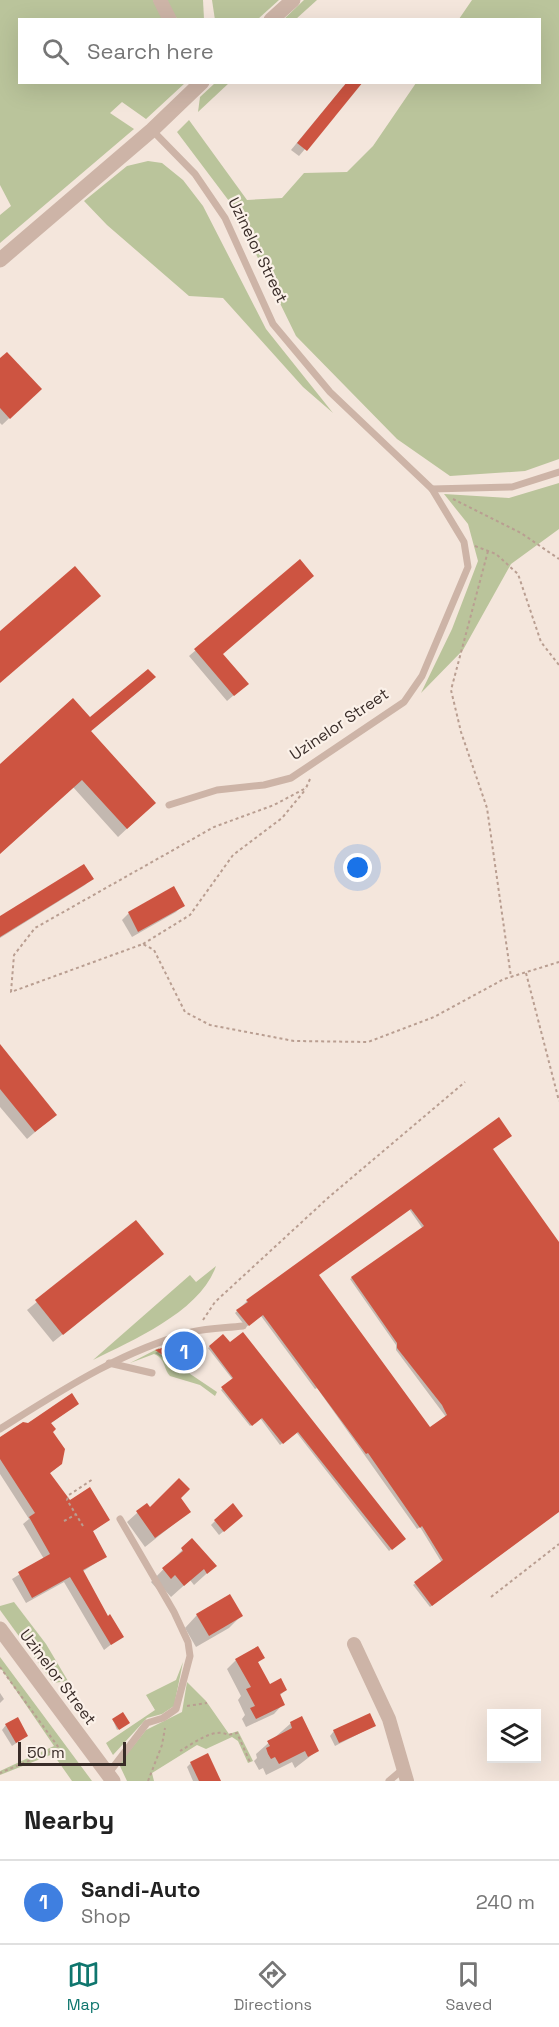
<!DOCTYPE html>
<style>
:root{--surface:#fff;--page:#f2f2f2;--text:#222;--muted:#767676;--line:#e0e0e0;--accent:#0f766e}
body{margin:0;font-family:"Space Grotesk",sans-serif;background:var(--page);color:var(--text)}
.controls{position:absolute;right:18px;bottom:18px;display:grid;overflow:hidden;border-radius:0px;box-shadow:0 6px 24px #0002}
.controls button{width:54px;height:54px;display:grid;place-items:center;padding:0;border:0;border-bottom:2px solid var(--line);background:var(--surface);color:var(--text);font:30px sans-serif}
.scale{position:absolute;left:18px;bottom:15px;width:108px;box-sizing:border-box;padding-left:6px;border:3px solid #392c28;border-top:0;font-size:16px;line-height:21px;white-space:nowrap;color:#392c28;-webkit-text-stroke:4px #fbf1e9;paint-order:stroke}
.you{position:absolute;left:358px;top:868px;width:21px;height:21px;margin:-15px;border:4px solid #fff;border-radius:50%;background:#1a73e8;box-shadow:0 0 0 9px #1a73e833}
.badge{display:grid;place-items:center;width:39px;height:39px;border-radius:50%;background:var(--accent);color:#fff;font-size:20px;font-weight:700}
.pin{position:absolute;translate:-50% -50%;border:3px solid #fff;box-shadow:0 2px 6px #0006}
.list{margin:0;padding:0;list-style:none}
h2{display:flex;justify-content:space-between;align-items:center;height:78px;margin:0;padding:0 24px;font-size:26px}
h2 small{font-size:20px;font-weight:400;color:var(--muted)}
.list li{display:grid;grid-template-columns:39px 1fr auto;gap:18px;align-items:center;box-sizing:border-box;height:84px;padding:0 24px;border-top:2px solid var(--line)}
.list b{display:block;font-size:22px;white-space:nowrap}
.list p{margin:0;font-size:20px;white-space:nowrap;color:var(--muted)}
.list em{font-size:20px;font-style:normal;color:var(--muted)}
.icon{flex:none;width:33px;height:33px;fill:none;stroke:currentColor;stroke-width:2;stroke-linecap:round;stroke-linejoin:round}
.map{position:relative;flex:none;width:559px;height:1781px;overflow:hidden}
.search{position:absolute;background:var(--surface);box-shadow:0 6px 24px #0002;left:18px;right:18px;top:18px;height:66px;display:flex;align-items:center;gap:15px;box-sizing:border-box;padding:0 21px;border-radius:0px;color:var(--muted);font-size:22px}
.sheet{height:162px;background:var(--surface)}
nav{display:flex;justify-content:space-around;align-items:center;box-sizing:border-box;height:84px;border-top:2px solid var(--line);background:var(--surface);font-size:16px;color:var(--muted)}
nav a{display:grid;justify-items:center;gap:3px}
nav .on{color:var(--accent)}
.map>svg:first-child{display:block}
.green{fill:#bac49b}
.shadow{fill:#0003;fill-rule:evenodd}
.building{fill:#cd5441;fill-rule:evenodd}
.lines{fill:none;stroke-linecap:round;stroke-linejoin:round}
.path{stroke:#b99e91;stroke-width:2;stroke-dasharray:3 3;stroke-linecap:butt}
.service{stroke:#cdb4a7;stroke-width:7}
.minor{stroke:#cdb4a7;stroke-width:14}
.tertiary{stroke:#cdb4a7;stroke-width:15}
.labels{text-anchor:middle;dominant-baseline:central;stroke-width:4.5;stroke-linejoin:round;paint-order:stroke}
.street-label{font-size:16px;fill:#392c28;stroke:#fbf1e9}
</style>
<div class="map">
<svg width="559" height="1781" viewBox="0 0 559 1781">
<rect width="100%" height="100%" fill="#f4e6dc"/>
<g class="green">
<path d="M0,0h153l10,19 -143,1v62l165,1 -39,36 -24,-17 -12,11 24,16 -134,114v-28l11,-9 -11,-21z"/>
<path d="M166,0h37l1,19h-27z"/>
<path d="M212,0h67l-21,19 -43,1z"/>
<path d="M304,0h13l-21,19 -13,1z"/>
<path d="M472,0h87v459l-34,12 -75,5 -53,-37 -101,-103 -64,-131 -55,-73 12,-12 58,80 35,-2 22,-25 43,-1 26,-26 43,-63 124,-1v-62l-81,-1z"/>
<path d="M215,83h14l-31,29 2,-15z"/>
<path d="M148,161l14,2 21,17 20,26 63,123 67,84 -30,-26 -80,-89 -34,-2 -82,-71 -23,-24 43,-35z"/>
<path d="M559,483v46l-48,35 -48,86 -42,43 31,-64 26,-68 -10,-37 -24,-30 65,4z"/>
<path d="M216,1266c-15,45 -83,74 -123,94l97,-85 6,7z"/>
<path d="M159,1348v5l58,39 -2,4 -15,-11 -30,-9c-7,-8 -4,-17 -16,-22l-24,9z"/>
<path d="M14,1602l32,42 22,37 -15,2 -53,-73v-4z"/>
<path d="M0,1657l92,124h-20l-19,-27 -53,21v-4l54,-25 -54,-79z"/>
<path d="M183,1662l-9,44 -12,8 -15,4 -34,37 -7,-12 49,-33 -9,-15 30,-15z"/>
<path d="M187,1682l19,19 23,33 9,-3 15,30 -5,2 -10,-22 -6,-4 -26,12 -9,-4 -45,28 2,8h-27l-8,-17 27,-34 36,-18z"/>
</g>
<g class="shadow">
<path d="M343,87h15l-59,69 -8,-6z"/>
<path d="M0,360l40,29 -38,36 -2,-2z"/>
<path d="M300,561l-79,93 20,35 -14,12 -38,-45z"/>
<path d="M145,686l-55,46 56,79 -28,26 -45,-50 -73,66v-87l90,-47z"/>
<path d="M92,878l-7,7 -85,53v-20z"/>
<path d="M173,888l10,17 -7,7 -44,25 -10,-17 7,-7z"/>
<path d="M0,1046l55,69 -28,24 -27,-32z"/>
<path d="M491,1149l68,96v266l-129,96 -17,-22 29,-22 -22,-36 -3,2 -100,-141 -2,1 -54,-73 -15,11 -11,-14 12,-12zM409,1209l14,20 -73,50 46,66v5l50,67 -16,12 -113,-154z"/>
<path d="M136,1222l26,32 -109,88 -26,-32z"/>
<path d="M223,1336l181,203 -15,12 -93,-119 -16,13 -20,-27 -10,8 -29,-36 12,-10 -25,-32z"/>
<path d="M163,1349l38,9 -18,13 -28,-18z"/>
<path d="M77,1404l-27,20 11,40 -12,10 21,28 38,18 -16,12 13,25 -23,15 25,46 15,18 -18,14 -40,-68 -38,21 -14,-24 32,-20 -21,-35 6,-5 -29,-45v-35z"/>
<path d="M179,1498l10,14 -44,35 -18,-25 19,-17 3,4z"/>
<path d="M237,1520l-18,15 -8,-10 4,-4z"/>
<path d="M192,1540l23,26 -21,19 -4,-5 -19,17 -9,-10 -4,3 -7,-8z"/>
<path d="M197,1615l44,1 -12,12 -33,19 -11,-19z"/>
<path d="M263,1658l-6,5 12,23 17,4 -7,6 4,8 -9,10 -28,13 -4,-8 3,-4 -7,-15 3,-4 -14,-27 9,-9z"/>
<path d="M0,1693l4,6 -4,4z"/>
<path d="M301,1718l16,33 -22,17 -3,-6 -26,13 -3,-7 -4,2 -5,-9 3,-3 -1,-4 34,-30z"/>
<path d="M113,1720l13,4 -9,6z"/>
<path d="M6,1725l21,11 -15,10 -10,-16z"/>
<path d="M374,1726l-39,20 -5,-10 4,-5z"/>
<path d="M191,1763l27,18h-25l-6,-14z"/>
</g>
<g class="building">
<path d="M347,82h16l-56,69 -10,-8z"/>
<path d="M7,352l35,37 -32,30 -10,-11v-50z"/>
<path d="M300,559l14,17 -91,78 26,30 -15,12 -40,-47z"/>
<path d="M75,566l26,30 -101,87v-52z"/>
<path d="M148,669l8,8 -65,54 65,72 -29,26 -45,-49 -82,74v-90l73,-66 17,19z"/>
<path d="M84,864l10,15 -94,58v-21z"/>
<path d="M174,886l11,20 -47,26 -10,-20z"/>
<path d="M0,1044l57,71 -22,17 -35,-43z"/>
<path d="M499,1117l13,19 -19,13 66,93v270l-127,94 -18,-24 29,-22 -21,-34 -2,2 -52,-75 -2,1 -103,-139 -14,11 -13,-16 12,-8 -2,-2zM411,1209l13,17 -73,51 46,66v5l45,57 5,10 -17,12 -111,-152z"/>
<path d="M136,1220l28,34 -101,81 -28,-35z"/>
<path d="M243,1332l163,207 -14,11 -94,-118 -15,12 -21,-26 -10,8 -31,-39 12,-9 -24,-32 14,-12 7,8z"/>
<path d="M192,1339l13,18 -20,13 -30,-20z"/>
<path d="M72,1393l7,11 -28,19 5,6 -3,3 12,17 -3,15 -12,9 20,27 20,-13 20,33 -17,11 14,26 -24,13 25,46 2,-2 14,23 -13,8 -41,-68 -38,21 -14,-26 32,-18 -21,-37 6,-4 -35,-54v-22l23,-15 5,1z"/>
<path d="M179,1478l11,11 -9,9 10,14 -36,26 -19,-27 11,-8 3,4z"/>
<path d="M233,1503l10,13 -19,16 -10,-12z"/>
<path d="M192,1538l25,28 -10,8 -3,-5 -20,17 -9,-11 -4,4 -9,-11 21,-17 -2,-3z"/>
<path d="M230,1594l13,22 -34,20 -13,-22z"/>
<path d="M258,1646l7,12 -7,4 12,22 11,-6 6,12 -7,4 5,11 -29,14 -6,-11 5,-2 -9,-17 5,-2 -16,-28z"/>
<path d="M123,1712l7,11 -11,7 -7,-11z"/>
<path d="M370,1713l6,13 -37,17 -6,-13z"/>
<path d="M302,1716l17,35 -11,6 -3,-6 -26,13 -4,-7 -4,2 -3,-5 -2,-6 4,-2 -3,-5 25,-13 -2,-6z"/>
<path d="M18,1717l10,19 -12,7 -11,-19z"/>
<path d="M208,1753l13,28h-22l-9,-19z"/>
</g>
<g class="lines">
<g class="path">
<path d="M453,499l68,34 38,26"/>
<path d="M475,546l21,8 22,20 23,68 18,23"/>
<path d="M488,551l-37,139 10,42 26,76 24,169"/>
<path d="M310,779l-4,9 -32,17 -60,22 -179,101 -21,27 -3,37 132,-48 11,6 31,62 25,13 84,16 74,1 66,-25 70,-38 55,-17"/>
<path d="M143,944l47,-29 43,-60 49,-37 24,-29"/>
<path d="M526,973l33,128"/>
<path d="M203,1320l12,-18 114,-105 136,-115"/>
<path d="M64,1521l11,-6"/>
<path d="M83,1526l-16,-26 2,-5 24,-16"/>
<path d="M491,1597l68,-53"/>
<path d="M0,1667l59,81 -59,25"/>
<path d="M187,1706l20,-3"/>
<path d="M180,1751c14,-8 34,-24 48,-16l9,-2 13,29"/>
<path d="M148,1781l14,-36 3,-17"/>
</g>
<g class="service">
<path d="M152,130l43,44 30,44 48,106 57,68 102,97 80,-2 47,-15"/>
<path d="M169,805l48,-15 47,-5 27,-7 113,-76 18,-26 46,-109 -4,-25 -32,-53"/>
<path d="M109,1363l43,10"/>
<path d="M0,1429c62,-39 121,-78 192,-97 16,-4 34,-4 51,-6"/>
<path d="M108,1774l39,-51 16,-5 13,-9 14,-53 -2,-14 -14,-30 -54,-93"/>
<path d="M389,1781l13,-11"/>
</g>
<g class="minor">
<path d="M160,0l10,20"/>
<path d="M354,1644l35,75 18,62"/>
</g>
<g class="tertiary">
<path d="M271,20l22,-20"/>
<path d="M0,260l152,-130 50,-48"/>
<path d="M0,1629l113,152"/>
</g>
</g>
<g class="labels">
<g class="street-label">
<text transform="translate(258 250) rotate(64)">Uzinelor Street</text>
<text transform="translate(339 724) rotate(-34)">Uzinelor Street</text>
<text transform="translate(58 1677) rotate(53)">Uzinelor Street</text>
</g>
</g>
</svg>
<div class="controls">
<button><svg class="icon" aria-label="layers" viewBox="0 0 24 24"><path d="M12 4l9 5-9 5-9-5zM3 14l9 5 9-5"/></svg></button>
</div>
<div class="scale">50 m</div>
<div class="you"></div>
<div class="pin badge" style="left:184px;top:1351px;background:#3f7fe0">1</div>
<div class="search"><svg class="icon" aria-label="search" viewBox="0 0 24 24"><circle cx="10" cy="10" r="6"/><path d="M15 15l6 6"/></svg>Search here</div>
</div>
<section class="sheet">
<h2>Nearby<small></small></h2>
<ul class="list">
<li><span class="badge" style="background:#3f7fe0">1</span><div><b>Sandi-Auto</b><p>Shop</p></div><em>240 m</em></li>
</ul>
</section>
<nav>
<a class="on"><svg class="icon" aria-label="map" viewBox="0 0 24 24"><path d="M3 6l6-2 6 2 6-2v14l-6 2-6-2-6 2zM9 4v14M15 6v14"/></svg>Map</a>
<a><svg class="icon" aria-label="directions" viewBox="0 0 24 24"><path d="M12 3l9 9-9 9-9-9zM9 14v-3h6M13 9l2 2-2 2"/></svg>Directions</a>
<a><svg class="icon" aria-label="saved" viewBox="0 0 24 24"><path d="M7 4h10v16l-5-4-5 4z"/></svg>Saved</a>
</nav>
